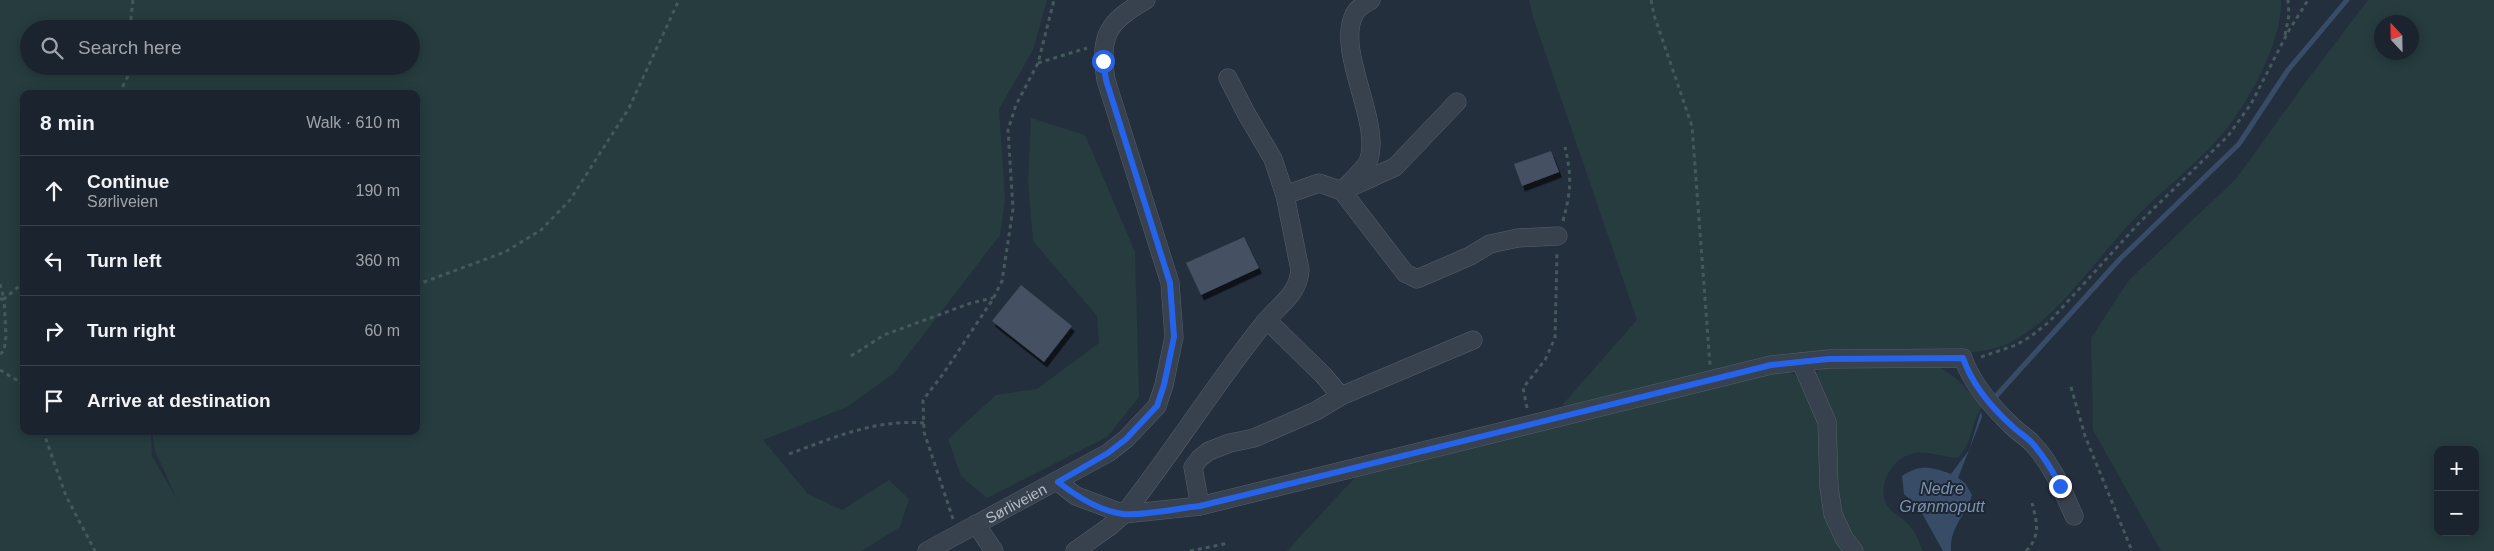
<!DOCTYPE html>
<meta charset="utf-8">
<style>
:root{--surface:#1b232e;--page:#282f3a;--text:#f1f3f6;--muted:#a0a4aa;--line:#39404a}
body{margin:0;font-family:Helvetica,sans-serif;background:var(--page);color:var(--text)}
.controls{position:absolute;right:15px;bottom:15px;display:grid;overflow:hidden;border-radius:10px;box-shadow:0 2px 12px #0003}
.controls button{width:45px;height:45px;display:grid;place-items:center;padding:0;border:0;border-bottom:1px solid var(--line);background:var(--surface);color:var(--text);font:25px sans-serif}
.compass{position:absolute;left:2374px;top:15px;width:45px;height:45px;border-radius:50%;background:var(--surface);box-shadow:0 2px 12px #0003;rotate:338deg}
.stop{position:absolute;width:15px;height:15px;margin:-11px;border:4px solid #2563eb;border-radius:50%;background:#fff}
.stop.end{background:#2563eb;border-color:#fff;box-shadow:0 1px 5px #0008}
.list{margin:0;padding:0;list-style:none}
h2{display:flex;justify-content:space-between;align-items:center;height:65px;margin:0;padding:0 20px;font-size:21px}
h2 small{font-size:16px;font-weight:400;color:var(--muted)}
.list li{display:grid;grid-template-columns:32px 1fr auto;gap:15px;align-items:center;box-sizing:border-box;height:70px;padding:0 20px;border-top:1px solid var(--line)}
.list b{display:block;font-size:19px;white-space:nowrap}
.list p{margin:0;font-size:16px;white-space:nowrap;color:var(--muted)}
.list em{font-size:16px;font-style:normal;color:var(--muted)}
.icon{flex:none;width:28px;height:28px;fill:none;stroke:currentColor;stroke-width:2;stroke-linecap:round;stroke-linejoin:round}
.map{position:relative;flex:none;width:2494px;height:551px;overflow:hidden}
.search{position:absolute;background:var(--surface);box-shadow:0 2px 12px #0003;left:20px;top:20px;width:400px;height:55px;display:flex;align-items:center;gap:12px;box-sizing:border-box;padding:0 18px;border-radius:28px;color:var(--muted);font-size:19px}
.panel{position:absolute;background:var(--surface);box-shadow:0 2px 12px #0003;left:20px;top:90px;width:400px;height:345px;border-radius:10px}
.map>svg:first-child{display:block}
.green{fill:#263c3f;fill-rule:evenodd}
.water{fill:#394c67}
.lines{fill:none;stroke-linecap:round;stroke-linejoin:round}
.stream{stroke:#394c67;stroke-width:5}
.building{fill:#455162;filter:url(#shadow)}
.minor-casing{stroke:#565f6c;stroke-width:19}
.path{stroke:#44595c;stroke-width:3;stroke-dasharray:4 4;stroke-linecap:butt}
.minor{stroke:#38414e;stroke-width:18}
.route{stroke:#2563eb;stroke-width:6}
.labels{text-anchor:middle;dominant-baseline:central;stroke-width:4;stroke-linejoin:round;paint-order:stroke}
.street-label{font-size:15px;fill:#b4bcc9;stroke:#1d2633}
.water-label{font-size:16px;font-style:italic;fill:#7c92b1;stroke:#1d2633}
</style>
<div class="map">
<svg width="2494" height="551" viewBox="0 0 2494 551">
<defs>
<filter id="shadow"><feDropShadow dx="3" dy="5.5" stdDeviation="0" flood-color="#0009"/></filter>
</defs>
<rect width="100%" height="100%" fill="#242f3e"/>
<g class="green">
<path d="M0,0h1047l-14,50 -34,59 6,90 -5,36 -106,138 -47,34 -84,33 45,54 34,16 47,-30 20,19 -9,28 -38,24h-862zM29,29h382v37h-382zM24,94h392v337h-264l3,20 23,50 -26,-45 -1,-25h-127z"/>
<path d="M1529,0h752c1,38 -24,85 -45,116 -26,38 -66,67 -99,100 -39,39 -84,111 -135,130 -41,14 -85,1 -126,5 -34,4 -69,14 -102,20 -70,13 -139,27 -209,40l-2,-7 74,-84 -104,-303z"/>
<path d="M2368,0h126v551h-333l-68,-121 -2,-92 38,-58 107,-101 69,-96zM2382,22h30v30h-30zM2438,450h37v82h-37z"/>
<path d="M1031,118l54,17 50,117 4,145 -32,40 -120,61 -26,-22 -13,-37 48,-44 41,-6 62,-46 -2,-27 -64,-75 -5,-60z"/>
<path d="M1824,366h113c18,9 30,23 43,38l2,3c-11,14 -10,40 -25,51 -14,-1 -28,-7 -42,-5 -21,3 -38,30 -29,50 4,10 15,13 22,21 7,7 11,18 15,27h-62l-20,-28 -25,-146 1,-5z"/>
<path d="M1782,371l15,4 5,6 16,35 27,135h-558l71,-77z"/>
</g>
<path class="water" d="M1981,411l1,6 -24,61 7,5 7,12c-5,19 -23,32 -21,56h-8l-24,-43 -15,-14 -2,-18c18,-12 29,-9 49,-2l18,-24z"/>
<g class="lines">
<path class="stream" d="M1997,395l122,-135 120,-116 49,-74 59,-70"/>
</g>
<g class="building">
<path d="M1551,151l8,21 -37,14 -8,-22z"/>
<path d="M1244,237l15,31 -58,27 -15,-32z"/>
<path d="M1021,285l51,41 -28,36 -52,-41z"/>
</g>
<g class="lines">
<g class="minor-casing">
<g id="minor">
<path d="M1457,102l-62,65 -53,24 63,82 12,6 53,-23 20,-12 28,-6 40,-2"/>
<path d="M1285,195l34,-12 23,8c6,-7 25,-24 27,-32 12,-38 -33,-108 -15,-144 3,-7 11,-11 17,-15"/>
<path d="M1267,320l57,56 17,20"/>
<path d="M1801,362l26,60 2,65 4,27 11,24 10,13"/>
<path d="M1058,482l18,14 48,18 76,-8 571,-141 58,-6 134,-1c9,26 29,49 49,68 6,6 14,11 20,17 20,21 31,48 42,73"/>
<path d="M1200,506l-7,-39 7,-9 9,-7 21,-8 24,-5 62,-27 25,-15 132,-56"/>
<path d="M976,524l18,27"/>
<path id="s1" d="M927,551l181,-98 18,-14 31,-33 7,-21 10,-48 -4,-54 -64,-203c-7,-44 1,-58 40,-80"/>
<path d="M1075,551l34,-24 15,-13c49,-62 91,-130 141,-192 15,-18 33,-27 35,-52l-15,-75 -12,-36 -27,-46 -18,-35"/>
</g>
</g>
<g class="path">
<path d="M133,0l-2,18 2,11"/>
<path d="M1651,0l3,15 38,111 18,239"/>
<path d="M2285,35l4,-20 -1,-15"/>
<path d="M1038,63l49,-15"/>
<path d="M119,94l14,-28"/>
<path d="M1563,221c8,-30 9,-44 2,-74"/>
<path d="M0,284l4,15h-4"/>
<path d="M416,285l89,-33 36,-22 29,-30 59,-92 50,-108"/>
<path d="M0,354l4,-3 2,-15 -2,-37 20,-17"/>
<path d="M851,356l33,-21 87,-32 22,-5"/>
<path d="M1981,357l35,-12 14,-8 19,-15 91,-100 88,-86 23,-32 37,-72 20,-32"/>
<path d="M0,370l20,12 4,7"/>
<path d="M2071,387l14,49 47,115"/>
<path d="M1527,408l-4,-20 22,-28 10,-22 2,-86"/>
<path d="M43,431l23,65 29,55"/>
<path d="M789,454c44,-16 86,-35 135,-31"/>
<path d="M953,519l-29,-87 -1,-32 20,-26 50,-75 9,-18 11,-72 -5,-79 8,-25 22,-42 16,-63"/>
<path d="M1190,551l39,-8"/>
<path d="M2026,551c15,-15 11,-29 6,-48"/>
</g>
<use href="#minor" class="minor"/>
</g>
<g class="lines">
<path class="route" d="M1103,61l3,19 64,203 4,54 -10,48 -7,21 -31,33 -18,14 -50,29c18,14 41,29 65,32 18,2 57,-6 77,-8l571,-141 57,-6 135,-1c9,26 29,50 49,68 7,7 15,11 21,18 11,13 20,27 27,42"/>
</g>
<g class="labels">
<g class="street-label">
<text stroke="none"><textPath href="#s1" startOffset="101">Sørliveien</textPath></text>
</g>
<g class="water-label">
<text x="1942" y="488">Nedre<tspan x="1942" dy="18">Grønmoputt</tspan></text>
</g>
</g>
</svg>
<div class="controls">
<button>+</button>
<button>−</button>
</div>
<svg class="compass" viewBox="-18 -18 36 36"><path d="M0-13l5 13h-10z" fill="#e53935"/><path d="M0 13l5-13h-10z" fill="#a0a4aa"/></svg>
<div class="stop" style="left:1103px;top:61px"></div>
<div class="stop end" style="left:2060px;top:486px"></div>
<div class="search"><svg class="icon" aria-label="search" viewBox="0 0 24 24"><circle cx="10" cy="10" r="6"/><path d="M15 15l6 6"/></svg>Search here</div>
<section class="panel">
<h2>8 min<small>Walk · 610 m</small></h2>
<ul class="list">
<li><svg class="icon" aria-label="ahead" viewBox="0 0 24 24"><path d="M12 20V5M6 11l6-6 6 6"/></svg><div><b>Continue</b><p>Sørliveien</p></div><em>190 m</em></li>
<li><svg class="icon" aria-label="left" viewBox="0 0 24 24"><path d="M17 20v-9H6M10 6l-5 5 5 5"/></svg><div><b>Turn left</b></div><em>360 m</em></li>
<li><svg class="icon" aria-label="right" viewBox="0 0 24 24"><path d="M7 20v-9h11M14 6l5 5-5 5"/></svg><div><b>Turn right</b></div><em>60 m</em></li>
<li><svg class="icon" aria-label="arrive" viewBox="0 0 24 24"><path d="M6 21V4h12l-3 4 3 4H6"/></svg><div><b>Arrive at destination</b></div></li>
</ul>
</section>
</div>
